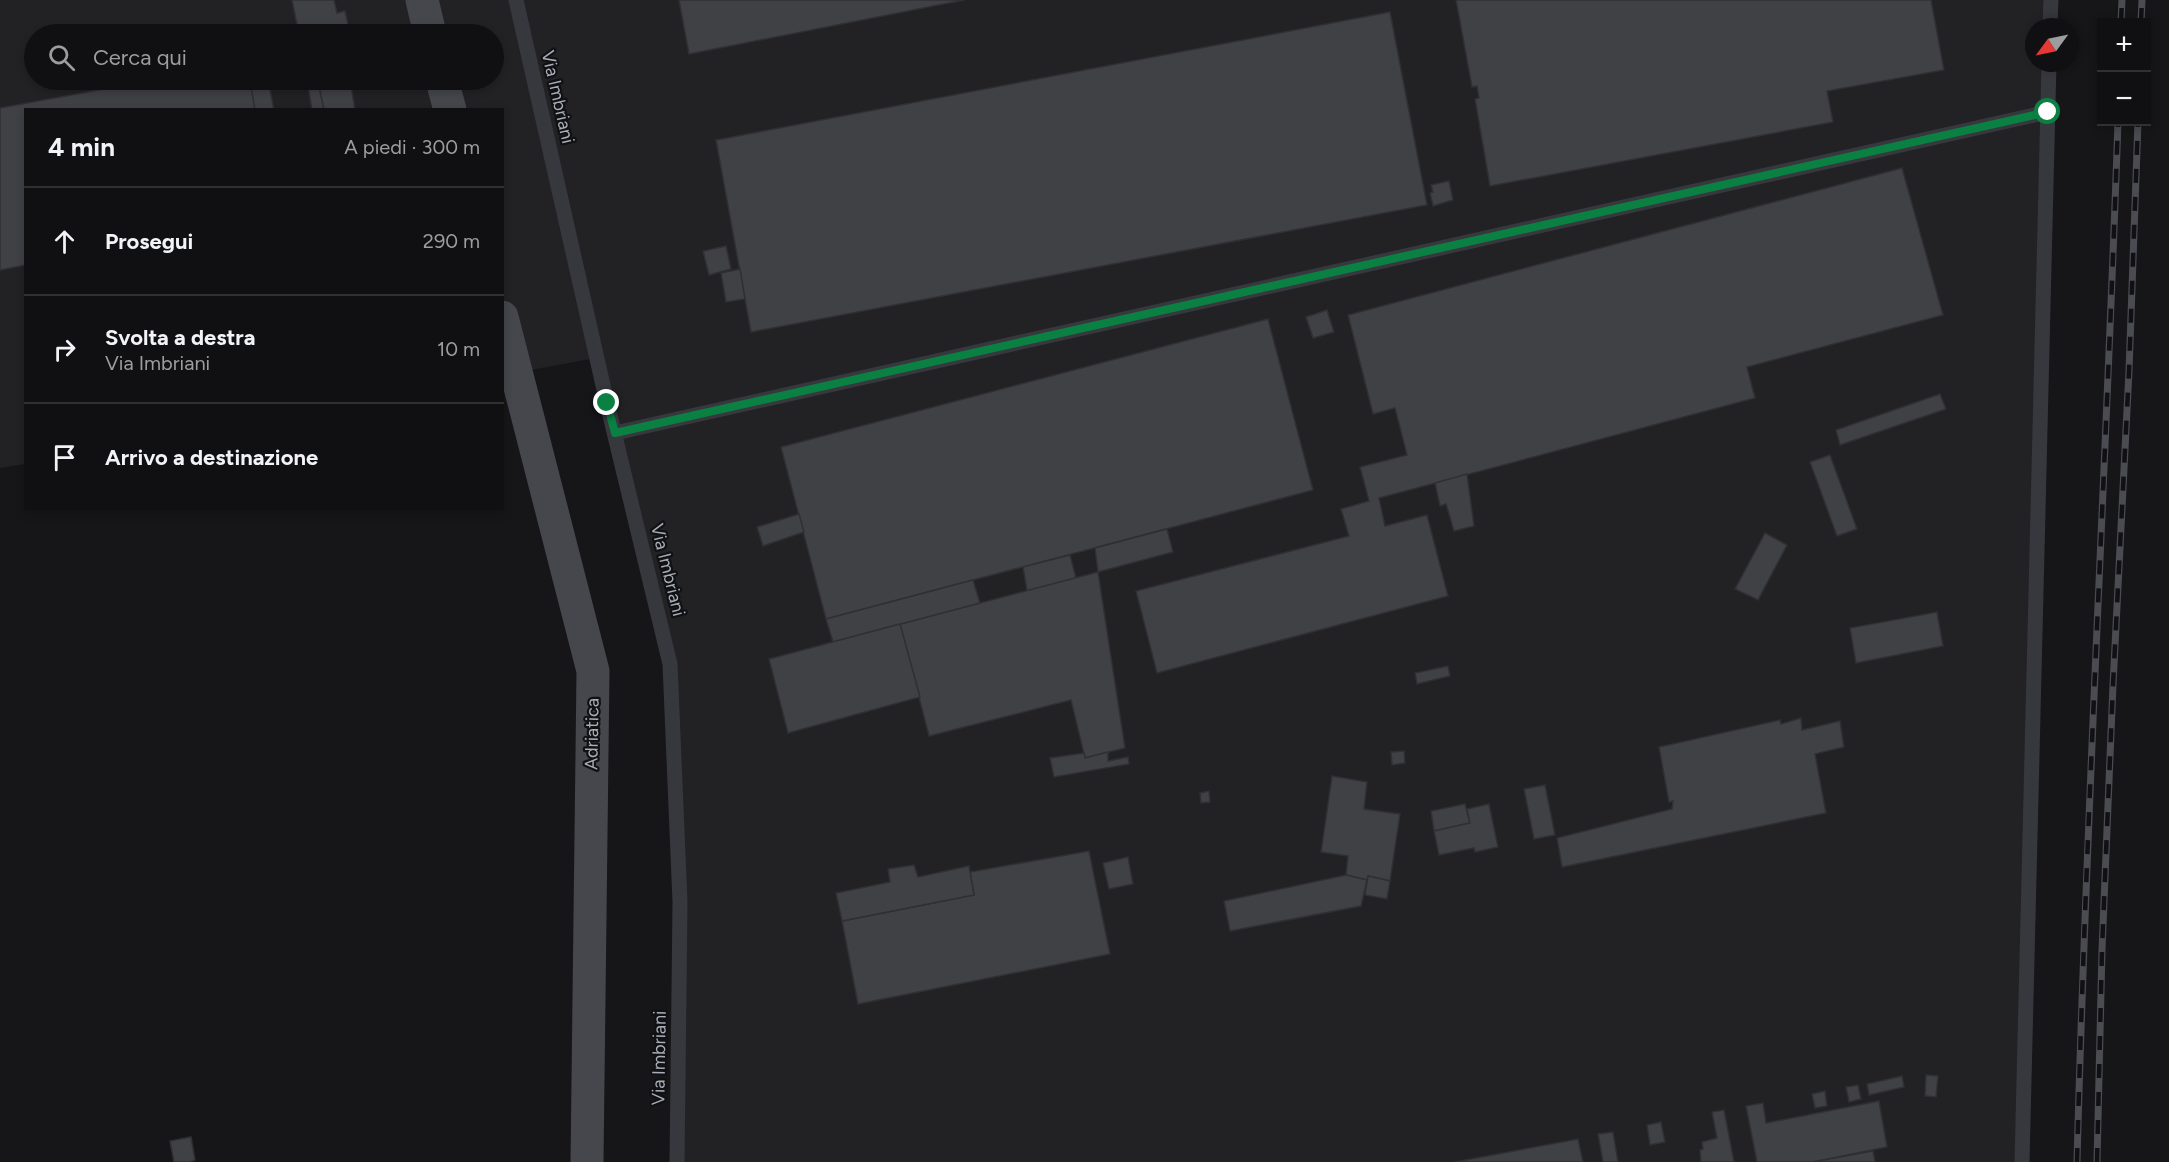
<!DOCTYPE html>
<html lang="it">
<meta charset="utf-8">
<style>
:root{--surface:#101012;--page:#19191b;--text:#f1f3f6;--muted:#9c9d9f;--line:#303032}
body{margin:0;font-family:Figtree,sans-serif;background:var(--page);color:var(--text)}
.controls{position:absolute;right:18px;top:18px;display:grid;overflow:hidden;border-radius:0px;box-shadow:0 3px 9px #0003}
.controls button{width:54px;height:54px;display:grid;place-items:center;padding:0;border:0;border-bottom:2px solid var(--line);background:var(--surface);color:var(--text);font:30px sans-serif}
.compass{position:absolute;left:2025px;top:18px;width:54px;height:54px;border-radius:50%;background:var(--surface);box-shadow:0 3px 9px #0003;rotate:237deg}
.stop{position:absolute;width:18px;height:18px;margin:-14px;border:4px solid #0b8043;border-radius:50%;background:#fff}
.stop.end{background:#0b8043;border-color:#fff;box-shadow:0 2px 6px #0008}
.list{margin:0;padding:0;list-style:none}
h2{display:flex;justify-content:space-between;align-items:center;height:78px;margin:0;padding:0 24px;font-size:26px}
h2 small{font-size:20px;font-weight:400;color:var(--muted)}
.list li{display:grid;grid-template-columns:39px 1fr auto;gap:18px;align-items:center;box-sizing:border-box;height:108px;padding:0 24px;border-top:2px solid var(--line)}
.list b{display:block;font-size:22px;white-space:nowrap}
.list p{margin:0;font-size:20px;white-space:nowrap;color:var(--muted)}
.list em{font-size:20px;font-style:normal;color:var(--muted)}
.icon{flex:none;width:33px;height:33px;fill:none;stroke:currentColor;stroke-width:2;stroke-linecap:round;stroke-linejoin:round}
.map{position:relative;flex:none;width:2169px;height:1162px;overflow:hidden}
.search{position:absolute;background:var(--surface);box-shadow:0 3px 9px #0003;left:24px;top:24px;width:480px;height:66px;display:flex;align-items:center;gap:15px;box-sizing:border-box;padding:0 21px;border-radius:33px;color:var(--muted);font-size:22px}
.panel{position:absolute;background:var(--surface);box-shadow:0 3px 9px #0003;left:24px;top:108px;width:480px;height:402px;border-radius:0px}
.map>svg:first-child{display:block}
.built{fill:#222225;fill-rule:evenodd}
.building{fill:#404145;stroke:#303034;stroke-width:1.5}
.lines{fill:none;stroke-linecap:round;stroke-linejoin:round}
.service{stroke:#37383d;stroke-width:15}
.secondary{stroke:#45474d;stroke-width:33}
.rail-casing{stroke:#4a4c52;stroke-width:7}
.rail{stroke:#111113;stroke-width:4.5;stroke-dasharray:14;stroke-linecap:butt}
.route{stroke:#0b8043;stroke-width:8}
.labels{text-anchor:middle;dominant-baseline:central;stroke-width:4.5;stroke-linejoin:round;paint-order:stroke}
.street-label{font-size:18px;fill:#a8adb8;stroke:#111113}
</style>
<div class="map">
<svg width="2169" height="1162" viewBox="0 0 2169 1162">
<rect width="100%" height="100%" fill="#161618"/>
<path class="built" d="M0,0h2051l-1,27h-16v36h15l-27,1099h-1345l-7,-498 -74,-306 -93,17 -1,-265h-476l-1,354 -25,4zM34,34h460v46h-460z"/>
<g class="building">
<path d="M292,0h42l3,13 8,-2 5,23h-51z"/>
<path d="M679,0h285l-275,54z"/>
<path d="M1456,0h475l13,70 -117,21 6,31 -343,64 -15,-87 4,-1 -2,-12 -5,1z"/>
<path d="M1390,12l37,193 -676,127 -35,-192z"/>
<path d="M153,80h97l5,30h-229v155l-26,5v-162z"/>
<path d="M250,80h18l6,30h-19z"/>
<path d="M307,80h11l6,30h-12z"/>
<path d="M318,80h32l5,30h-31z"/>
<path d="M1902,168l41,147 -196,52 8,31 -376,100 6,28 42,-11 21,81 -291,77 -21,-82 213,-55 -8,-27 28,-8 -9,-34 47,-12 -12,-47 -22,6 -25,-99z"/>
<path d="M1449,181l4,19 -20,6 -3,-13 3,-1 -2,-7z"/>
<path d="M726,246l5,23 -22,6 -6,-24z"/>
<path d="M740,269l5,30 -19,3 -5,-29z"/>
<path d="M1327,310l7,22 -21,6 -7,-21z"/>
<path d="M1268,319l45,171 -487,129 -45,-172z"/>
<path d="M1940,394l6,15 -106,36 -4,-15z"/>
<path d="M1830,455l27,74 -20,7 -27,-74z"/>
<path d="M1467,474l7,52 -20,5 -8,-27 -6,2 -5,-23z"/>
<path d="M799,514l5,18 -41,14 -6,-19z"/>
<path d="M1167,529l6,23 -75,20 -3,-24z"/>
<path d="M1765,533l22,12 -29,55 -23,-11z"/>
<path d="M1070,555l6,23 -49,13 -4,-24z"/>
<path d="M1098,572l27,176 -40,10 -14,-58 -142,36 -29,-112z"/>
<path d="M973,580l7,23 -147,39 -7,-23z"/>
<path d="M1937,612l6,34 -87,17 -6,-35z"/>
<path d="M900,624l20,73 -132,36 -19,-74z"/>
<path d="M1448,666l2,10 -33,8 -2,-11z"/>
<path d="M1801,718l1,12 38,-9 4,26 -29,7 11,59 -264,54 -5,-29 115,-29 1,-8 -4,1 -10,-55 121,-27 1,4z"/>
<path d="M1404,751l1,12 -13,2 -1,-13z"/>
<path d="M1108,752v9l20,-4 1,7 -75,13 -4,-19 34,-5 1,5z"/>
<path d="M1332,776l35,6 -3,27 36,5 -10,67 -22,-5 -1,4 -21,-5 2,-19 -27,-4z"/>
<path d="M1545,785l10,50 -21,4 -10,-50z"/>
<path d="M1209,791l1,11 -9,1 -1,-10z"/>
<path d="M1465,804l5,19 -36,8 -3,-20z"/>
<path d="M1489,804l9,43 -23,5 -1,-4 -35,7 -5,-24 36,-8 -3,-14z"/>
<path d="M1089,851l21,103 -252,50 -16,-83 132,-26 -4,-23z"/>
<path d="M1128,857l5,27 -24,5 -6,-26z"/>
<path d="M914,865l4,12 51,-11 5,29 -132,26 -6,-28 54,-11 -2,-13z"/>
<path d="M1346,875l21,5 -6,26 -131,25 -6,-30z"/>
<path d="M1368,876l22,5 -3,18 -22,-4z"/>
<path d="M1926,1075l12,1 -2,21 -11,-1z"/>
<path d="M1902,1076l2,11 -35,8 -2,-11z"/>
<path d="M1858,1085l3,14 -12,3 -3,-15z"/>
<path d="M1825,1091l2,15 -12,2 -3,-14z"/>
<path d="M1879,1101l8,46 -74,15h-56l-11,-56 17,-3 3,20z"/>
<path d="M1724,1110l10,52h-33l-1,-12 3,-1 -1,-7 15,-4 -5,-26z"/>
<path d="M1661,1122l4,20 -15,3 -3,-20z"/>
<path d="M1613,1132l5,30h-15l-5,-28z"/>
<path d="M191,1137l4,23 -5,2h-16l-4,-21z"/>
<path d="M1578,1139l5,23h-128z"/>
<path d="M1873,1151l2,11h-62z"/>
</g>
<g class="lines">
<g class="service">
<path d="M516,0l91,403 63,261 10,238 -3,260"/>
<path d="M2050,27l1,-27"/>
<path d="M615,433l1433,-321"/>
<path d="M2022,1162l27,-1099"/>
</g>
<g class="secondary">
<path d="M422,0l8,34"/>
<path d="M442,80l8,30"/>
<path d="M502,317l91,354 -6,491"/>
</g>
<g class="rail-casing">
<g id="rail">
<path d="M2121,22l1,-22"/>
<path d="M2141,22l1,-22"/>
<path d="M2077,1162c9,-347 29,-694 41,-1040"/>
<path d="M2097,1162l5,-212 11,-265 16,-314 9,-249"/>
</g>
</g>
<use href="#rail" class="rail"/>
</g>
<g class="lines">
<path class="route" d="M607,403l8,30 1433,-321"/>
</g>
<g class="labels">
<g class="street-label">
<text transform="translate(558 97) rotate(77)">Via Imbriani</text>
<text transform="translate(668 570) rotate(76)">Via Imbriani</text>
<text transform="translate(592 734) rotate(-89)">Adriatica</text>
<text transform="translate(659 1058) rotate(-89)">Via Imbriani</text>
</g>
</g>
</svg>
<div class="controls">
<button>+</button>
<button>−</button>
</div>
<svg class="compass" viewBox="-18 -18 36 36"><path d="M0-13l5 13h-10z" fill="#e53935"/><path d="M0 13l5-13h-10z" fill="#9c9d9f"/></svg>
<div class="stop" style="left:2048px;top:112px"></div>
<div class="stop end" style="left:607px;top:403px"></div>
<div class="search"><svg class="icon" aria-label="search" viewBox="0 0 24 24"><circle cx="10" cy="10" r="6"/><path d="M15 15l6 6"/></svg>Cerca qui</div>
<section class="panel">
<h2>4 min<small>A piedi · 300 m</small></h2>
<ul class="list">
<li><svg class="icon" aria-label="ahead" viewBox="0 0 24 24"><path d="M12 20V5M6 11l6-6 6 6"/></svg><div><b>Prosegui</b></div><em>290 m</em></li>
<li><svg class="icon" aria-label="right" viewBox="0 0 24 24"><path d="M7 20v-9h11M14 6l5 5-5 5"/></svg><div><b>Svolta a destra</b><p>Via Imbriani</p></div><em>10 m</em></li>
<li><svg class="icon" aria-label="arrive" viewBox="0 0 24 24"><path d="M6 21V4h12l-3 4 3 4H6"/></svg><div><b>Arrivo a destinazione</b></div></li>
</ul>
</section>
</div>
